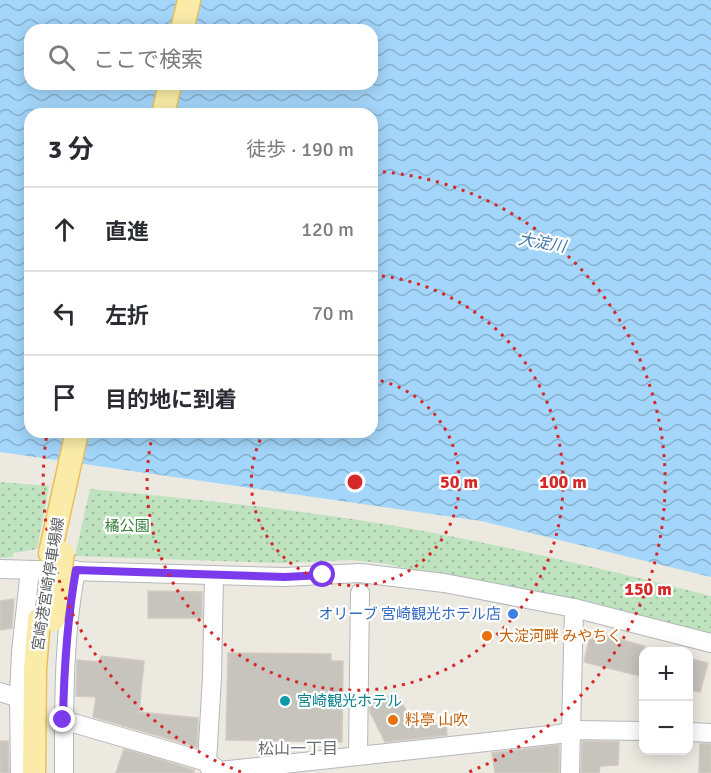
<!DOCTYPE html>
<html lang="ja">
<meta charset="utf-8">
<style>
:root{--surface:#fff;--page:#f7f7f7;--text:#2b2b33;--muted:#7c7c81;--line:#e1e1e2}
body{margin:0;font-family:Signika,"Noto Sans JP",sans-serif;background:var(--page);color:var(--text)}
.controls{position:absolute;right:18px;bottom:18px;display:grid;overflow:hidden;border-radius:12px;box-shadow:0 3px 15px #0003}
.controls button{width:54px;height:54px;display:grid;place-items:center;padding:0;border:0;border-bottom:2px solid var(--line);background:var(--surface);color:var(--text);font:30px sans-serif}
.stop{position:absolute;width:18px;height:18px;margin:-14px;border:4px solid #7c3aed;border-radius:50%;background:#fff}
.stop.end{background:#7c3aed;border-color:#fff;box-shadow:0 2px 6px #0008}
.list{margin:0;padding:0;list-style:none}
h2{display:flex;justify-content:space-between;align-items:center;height:78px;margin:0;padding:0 24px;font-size:26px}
h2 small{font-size:20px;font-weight:400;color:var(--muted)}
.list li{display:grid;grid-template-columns:39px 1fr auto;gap:18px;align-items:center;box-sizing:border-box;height:84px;padding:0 24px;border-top:2px solid var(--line)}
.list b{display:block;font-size:22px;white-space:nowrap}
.list em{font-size:20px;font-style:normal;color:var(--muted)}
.icon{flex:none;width:33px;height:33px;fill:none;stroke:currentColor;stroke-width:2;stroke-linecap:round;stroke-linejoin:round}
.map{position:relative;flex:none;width:711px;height:773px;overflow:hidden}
.search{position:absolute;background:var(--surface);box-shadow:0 3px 15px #0003;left:24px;top:24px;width:354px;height:66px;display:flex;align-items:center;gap:15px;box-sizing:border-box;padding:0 21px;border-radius:18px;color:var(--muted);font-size:22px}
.panel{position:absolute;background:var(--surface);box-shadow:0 3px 15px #0003;left:24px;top:108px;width:354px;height:330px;border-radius:18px}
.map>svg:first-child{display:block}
.grass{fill:url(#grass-dots)}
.water{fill:url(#water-waves);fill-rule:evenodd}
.building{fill:#c7c4be;stroke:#d0cbc0;stroke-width:1.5}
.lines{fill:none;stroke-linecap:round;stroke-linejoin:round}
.minor-casing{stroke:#b4b7bb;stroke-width:20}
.major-casing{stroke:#e9bf5d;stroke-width:25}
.minor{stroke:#fff;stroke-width:18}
.major{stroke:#faeca8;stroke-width:22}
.major-bridge-casing{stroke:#e9bf5d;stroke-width:25;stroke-linecap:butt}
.major-bridge{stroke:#faeca8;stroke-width:22}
.route{stroke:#7c3aed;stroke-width:8}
.ring{fill:none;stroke:#d62828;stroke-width:3;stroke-dasharray:3 6}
.shop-dot{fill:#3f7fe0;stroke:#fff;stroke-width:2}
.food-dot{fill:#e8710a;stroke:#fff;stroke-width:2}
.culture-dot{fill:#0f9aa8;stroke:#fff;stroke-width:2}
.labels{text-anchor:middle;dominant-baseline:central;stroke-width:4.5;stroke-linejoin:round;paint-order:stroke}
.park-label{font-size:15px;fill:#39813b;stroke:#fff}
.street-label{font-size:15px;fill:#5a5d61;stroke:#fff}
.shop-label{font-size:15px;fill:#366cbe;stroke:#fff;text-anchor:end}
.food-label{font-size:15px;fill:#c56008;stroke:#fff;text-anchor:start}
.culture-label{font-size:15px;fill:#0d838f;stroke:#fff;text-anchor:start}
.water-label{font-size:16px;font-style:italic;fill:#4277aa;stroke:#fff}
.neighbourhood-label{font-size:16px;fill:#6b6f73;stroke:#fff}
.centre{fill:#d62828;stroke:#fff;stroke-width:3}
.ring-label{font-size:18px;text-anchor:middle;font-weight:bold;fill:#d62828;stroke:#fff;stroke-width:4.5;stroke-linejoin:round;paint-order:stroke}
</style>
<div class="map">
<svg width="711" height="773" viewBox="0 0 711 773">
<defs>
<pattern id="grass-dots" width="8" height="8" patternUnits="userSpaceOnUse" patternTransform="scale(1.5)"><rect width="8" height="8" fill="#bfe3bf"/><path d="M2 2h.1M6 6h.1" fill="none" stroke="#9ebb9f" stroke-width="1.8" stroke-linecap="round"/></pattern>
<pattern id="water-waves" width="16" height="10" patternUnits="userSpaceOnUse" patternTransform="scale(1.5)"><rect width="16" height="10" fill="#a3d6fa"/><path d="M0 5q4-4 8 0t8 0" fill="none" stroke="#88b1ce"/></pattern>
</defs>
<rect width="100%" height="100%" fill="#ece9e1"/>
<g class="grass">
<path d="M0,482l49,4 -12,63 -24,4v4l-13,1z"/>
<path d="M90,489c102,10 205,20 306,37 106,19 211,43 315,70v41l-324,-73 -34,-4 -74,3 -204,-7z"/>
</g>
<path class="water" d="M0,0h711v577l-230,-56 -481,-69zM30,30h342v54h-342zM30,114h342v318h-342z"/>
<g class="building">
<path d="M148,591l54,1v26h-54z"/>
<path d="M14,599l-2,29 -12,2v-29z"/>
<path d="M591,631l53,15v31l-60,-15z"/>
<path d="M228,653l103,1v7h12l-1,81 -116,-2z"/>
<path d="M101,656l43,5 -5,51 59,6 -1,29 -104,-30 3,-20 -20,-1 1,-36 23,2z"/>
<path d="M688,658l20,5 -8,29 -12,-3z"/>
<path d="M385,696h12l19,30 30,-2 1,11 -62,7 -15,-30v-9z"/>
<path d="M0,741h8l1,32h-9z"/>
<path d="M582,741l37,1 -1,23 -18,1 -1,7h-18z"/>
<path d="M700,744h11v29h-12z"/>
<path d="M559,745v28h-64l-3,-20z"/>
<path d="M124,749l70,21v3h-78z"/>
</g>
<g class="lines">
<g class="minor-casing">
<g id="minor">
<path d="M0,569l285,8 75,-4 84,10 130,25 137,35"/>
<path d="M0,692l19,6"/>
<path d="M63,720l144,42 13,9 340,-37 12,-4 72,1"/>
<path d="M688,732l23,1"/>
<path d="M358,755l2,-162"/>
<path d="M20,773l-1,-75 2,-46 9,-82"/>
<path d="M64,773c0,-68 -1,-135 12,-203"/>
<path d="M212,773l-5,-11 5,-85 2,-102"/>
<path d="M570,773l4,-165"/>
</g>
</g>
<g class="major-casing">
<g id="major">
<path d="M182,30l7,-30"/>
<path d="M163,114l7,-30"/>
<path d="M50,553l27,-121"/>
<path d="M34,773l1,-104 4,-50"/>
</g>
</g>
<use href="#minor" class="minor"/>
<use href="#major" class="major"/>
<g class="major-bridge-casing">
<path id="major-bridge" d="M53,620l10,-67"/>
</g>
<use href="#major-bridge" class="major-bridge"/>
</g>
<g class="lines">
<path class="route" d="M63,720c1,-51 4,-100 13,-150l209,7 38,-2"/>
</g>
<g class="ring">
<path d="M372 379A104 104 0 1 1 264 432"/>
<path d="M373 275A208 208 0 1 1 153 433"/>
<path d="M241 772A312 312 0 0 1 47 433M374 171A312 312 0 0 1 469 772"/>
</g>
<circle class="shop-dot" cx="513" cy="614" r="6"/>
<g class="food-dot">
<circle cx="487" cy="636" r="6"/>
<circle cx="393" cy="720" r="6"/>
</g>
<circle class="culture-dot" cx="285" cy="701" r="6"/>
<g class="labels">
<g class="park-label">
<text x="127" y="526">橘公園</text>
</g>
<g class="street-label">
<text transform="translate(48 584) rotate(-81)">宮崎港宮崎停車場線</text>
</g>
<g class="shop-label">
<text x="501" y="614">オリーブ 宮崎観光ホテル店</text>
</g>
<g class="food-label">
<text x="499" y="636">大淀河畔 みやちく</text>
<text x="405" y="720">料亭 山吹</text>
</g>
<g class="culture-label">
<text x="297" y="701">宮崎観光ホテル</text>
</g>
<g class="water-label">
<text transform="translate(542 243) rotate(10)">大淀川</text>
</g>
<g class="neighbourhood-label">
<text x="298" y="749">松山一丁目</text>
</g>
</g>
<circle cx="355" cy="482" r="9" class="centre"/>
<g class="ring-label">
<text x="459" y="488">50 m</text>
<text x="563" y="488">100 m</text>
<text x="648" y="595">150 m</text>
</g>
</svg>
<div class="controls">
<button>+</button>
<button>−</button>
</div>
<div class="stop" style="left:323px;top:575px"></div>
<div class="stop end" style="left:63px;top:720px"></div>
<div class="search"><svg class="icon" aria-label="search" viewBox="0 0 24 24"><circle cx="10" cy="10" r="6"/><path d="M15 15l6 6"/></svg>ここで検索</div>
<section class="panel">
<h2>3 分<small>徒歩 · 190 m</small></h2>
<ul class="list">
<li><svg class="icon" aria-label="ahead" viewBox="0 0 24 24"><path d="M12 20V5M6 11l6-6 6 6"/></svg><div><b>直進</b></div><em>120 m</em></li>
<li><svg class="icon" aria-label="left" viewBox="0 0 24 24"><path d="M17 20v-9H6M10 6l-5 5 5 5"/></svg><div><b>左折</b></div><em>70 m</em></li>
<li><svg class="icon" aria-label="arrive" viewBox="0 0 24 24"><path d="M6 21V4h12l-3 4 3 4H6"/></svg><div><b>目的地に到着</b></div></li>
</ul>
</section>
</div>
